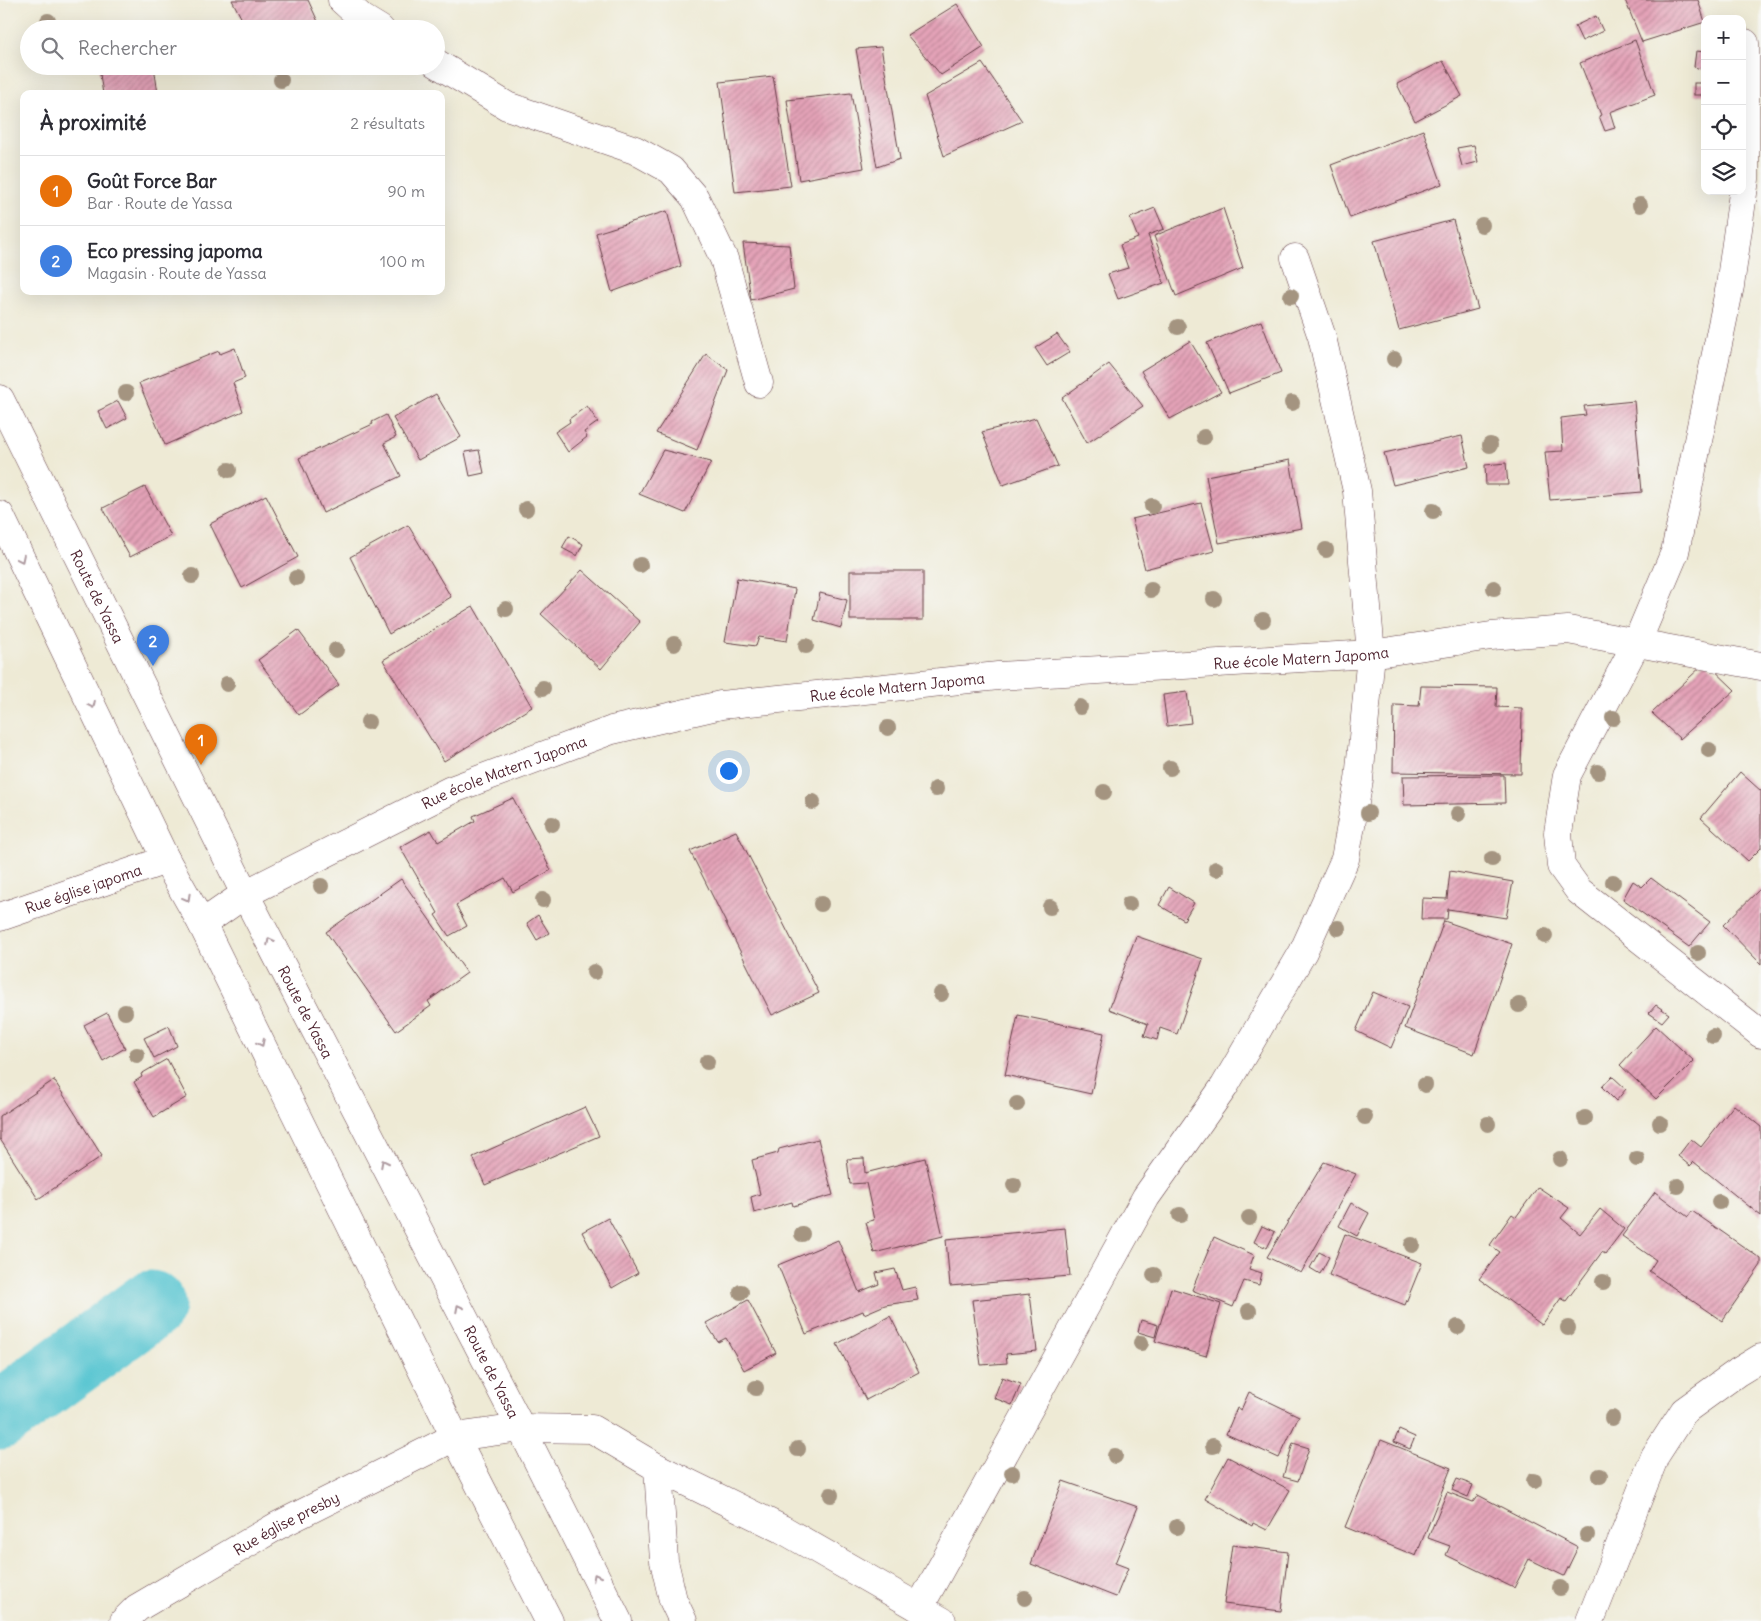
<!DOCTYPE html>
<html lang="fr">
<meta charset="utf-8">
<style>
:root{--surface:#fff;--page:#f7f7f7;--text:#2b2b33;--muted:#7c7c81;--line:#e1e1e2;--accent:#c8321e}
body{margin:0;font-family:Delius,sans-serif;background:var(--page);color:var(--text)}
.controls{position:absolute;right:15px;top:15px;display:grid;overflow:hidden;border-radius:10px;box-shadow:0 5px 20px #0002}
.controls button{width:45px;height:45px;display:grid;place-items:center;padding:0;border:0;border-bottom:1px solid var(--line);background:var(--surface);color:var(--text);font:25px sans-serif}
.you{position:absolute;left:728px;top:770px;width:18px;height:18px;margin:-12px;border:4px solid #fff;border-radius:50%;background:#1a73e8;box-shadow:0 0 0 8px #1a73e833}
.badge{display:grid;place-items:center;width:32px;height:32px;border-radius:50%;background:var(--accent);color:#fff;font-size:16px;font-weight:700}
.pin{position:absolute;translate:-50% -41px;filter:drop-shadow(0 1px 2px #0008)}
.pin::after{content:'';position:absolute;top:26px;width:18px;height:15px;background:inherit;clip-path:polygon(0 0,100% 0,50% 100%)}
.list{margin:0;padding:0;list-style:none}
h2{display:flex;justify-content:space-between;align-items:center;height:65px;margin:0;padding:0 20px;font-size:21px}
h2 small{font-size:16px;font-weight:400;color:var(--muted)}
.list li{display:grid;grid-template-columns:32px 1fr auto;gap:15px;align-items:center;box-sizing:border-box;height:70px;padding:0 20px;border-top:1px solid var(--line)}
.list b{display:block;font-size:19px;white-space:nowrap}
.list p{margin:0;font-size:16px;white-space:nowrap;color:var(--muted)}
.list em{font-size:16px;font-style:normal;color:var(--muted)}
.icon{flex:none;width:28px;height:28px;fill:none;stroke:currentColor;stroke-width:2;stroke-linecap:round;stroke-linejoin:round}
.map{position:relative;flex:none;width:1761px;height:1621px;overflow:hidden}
.search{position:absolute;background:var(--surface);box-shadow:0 5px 20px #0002;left:20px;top:20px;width:425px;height:55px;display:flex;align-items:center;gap:12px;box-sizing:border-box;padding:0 18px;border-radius:28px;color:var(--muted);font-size:19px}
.panel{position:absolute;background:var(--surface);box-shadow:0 5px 20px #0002;left:20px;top:90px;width:425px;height:205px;border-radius:10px}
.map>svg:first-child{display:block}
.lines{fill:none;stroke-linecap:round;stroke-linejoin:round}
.river{stroke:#5ac6d2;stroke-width:69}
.building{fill:url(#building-hatch)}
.minor-casing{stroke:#633d44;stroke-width:29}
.major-casing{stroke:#633d44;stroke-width:29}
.minor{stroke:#fff;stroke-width:28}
.major{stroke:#fff;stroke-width:28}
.tree{fill:#a49480}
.oneway{stroke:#ae9aa0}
.labels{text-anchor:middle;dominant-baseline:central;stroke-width:4;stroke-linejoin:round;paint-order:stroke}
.street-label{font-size:15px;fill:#4a1f2b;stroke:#f6f6f2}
</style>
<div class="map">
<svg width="1761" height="1621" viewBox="0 0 1761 1621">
<defs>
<pattern id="building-hatch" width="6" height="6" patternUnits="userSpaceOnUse" patternTransform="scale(1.25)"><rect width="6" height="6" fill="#e4a3b8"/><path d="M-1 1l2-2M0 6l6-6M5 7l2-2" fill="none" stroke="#bb8496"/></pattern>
</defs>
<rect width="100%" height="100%" fill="#f6f6f2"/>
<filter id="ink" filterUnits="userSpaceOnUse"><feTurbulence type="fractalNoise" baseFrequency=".02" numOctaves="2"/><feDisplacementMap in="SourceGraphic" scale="10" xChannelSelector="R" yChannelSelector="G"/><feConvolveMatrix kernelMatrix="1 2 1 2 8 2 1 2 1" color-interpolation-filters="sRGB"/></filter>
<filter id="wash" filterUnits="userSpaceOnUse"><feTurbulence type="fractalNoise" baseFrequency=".0096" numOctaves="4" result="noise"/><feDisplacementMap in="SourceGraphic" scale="20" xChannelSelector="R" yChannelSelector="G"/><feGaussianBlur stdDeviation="1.12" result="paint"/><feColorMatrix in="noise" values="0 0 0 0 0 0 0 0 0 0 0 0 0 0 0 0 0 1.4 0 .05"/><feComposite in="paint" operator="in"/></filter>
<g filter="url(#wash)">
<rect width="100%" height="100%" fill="#eeead5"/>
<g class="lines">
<path class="river" d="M0,1415l151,-110"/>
</g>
<g id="blocks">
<g class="building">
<path d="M232,0h76l12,26 -4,3h-69z"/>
<path d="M1625,0h73l7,22 -63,20z"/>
<path d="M957,4l27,43 -43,28 -34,-40z"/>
<path d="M1596,16l7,15 -21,10 -7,-15z"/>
<path d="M1635,40l20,55 -45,17 5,16 -10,3 -6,-15 2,-1 -21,-52z"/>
<path d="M881,47l19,112 -23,8 -21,-118z"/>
<path d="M1696,51l9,1v18l-11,-3z"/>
<path d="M1443,61l19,35 -47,25 -18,-37z"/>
<path d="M982,63l40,58 -78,35 -19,-60z"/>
<path d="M113,66h41l4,28h-55l-4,-26z"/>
<path d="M773,76l18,110 -56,6 -15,-110z"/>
<rect x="1694" y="83" width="11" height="12"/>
<path d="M851,93l13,75 -65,12 -12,-80z"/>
<path d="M1423,130l19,54 -92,34 -19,-53z"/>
<path d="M1474,145l4,17 -16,4 -5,-18z"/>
<path d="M1155,208l9,21 -16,6 16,48 -46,16 -10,-25 20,-6 -8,-23 18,-7 -8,-20z"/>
<path d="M1223,208l20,60 -67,28 -22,-60z"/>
<path d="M667,211l14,55 -69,26 -16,-59z"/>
<path d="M1453,220l25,89 -79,21 -25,-89z"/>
<path d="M743,243l46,2 5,44 -43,11z"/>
<path d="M1261,321l20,52 -52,20 -22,-50z"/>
<path d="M1057,334l13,18 -23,14 -12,-18z"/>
<path d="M1190,341l31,51 -51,27 -29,-48z"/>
<path d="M235,348l10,30 -12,5 10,28 -78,34 -26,-62 80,-32 1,3z"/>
<path d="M706,354l22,16 -31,80 -41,-17z"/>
<path d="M1109,364l34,42 -56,37 -25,-45z"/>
<path d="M436,394l25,43 -43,23 -25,-42z"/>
<path d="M118,401l9,17 -20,11 -9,-18z"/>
<path d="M1634,401l8,91 -92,8 -5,-48 18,-1 -2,-33 25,-3 -2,-9z"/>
<path d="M587,406l11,16 -14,10 3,5 -19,15 -13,-20 15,-10 -1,-3z"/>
<path d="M386,415l10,22 -12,6 17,33 -78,37 -24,-55 74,-34 -1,-2z"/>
<path d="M1036,418l22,48 -55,19 -21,-53z"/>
<path d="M1462,436l7,31 -76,18 -9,-32z"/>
<path d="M479,450l5,23 -14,3 -5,-24z"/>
<path d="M663,450l48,12 -26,51 -46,-19z"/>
<path d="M1290,460l12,68 -83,15 -13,-67z"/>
<path d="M1506,463l2,22h-22l-1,-20z"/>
<path d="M145,487l26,49 -41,21 -27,-49z"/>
<path d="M266,495l32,62 -56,31 -32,-64z"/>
<path d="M1201,503l13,48 -69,18 -13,-50z"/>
<path d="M408,525l43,72 -62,37 -39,-77z"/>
<path d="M569,536l14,8 -6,12 -15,-8z"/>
<path d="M582,570l58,52 -39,47 -60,-55z"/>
<rect x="850" y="571" width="73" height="49"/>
<path d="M737,578l58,11 -8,52 -28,-4 -3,9 -31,-4z"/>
<path d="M820,593l27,7 -6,28 -27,-8z"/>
<path d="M473,606l59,101 -88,54 -61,-101z"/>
<path d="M298,630l41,55 -40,30 -41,-55z"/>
<path d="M1706,662l29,28 -55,49 -28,-26z"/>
<path d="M1421,686l76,1 -1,20 26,1 -1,66 -128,-2 1,-67 25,1z"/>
<path d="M1187,692l4,31 -24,3 -4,-31z"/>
<path d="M1740,772l21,19v57l-13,13 -47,-43z"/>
<path d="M1504,775l1,28 -101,2 -1,-29z"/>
<path d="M513,798l38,72 -38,22 -8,-14 -49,27 11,21 -18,10 -14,-21 3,-2 -38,-66 31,-17 7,12 37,-21 -2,-5z"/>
<path d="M736,831l83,162 -47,22 -82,-164z"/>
<path d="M1450,871l63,11 -7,36 -58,-9 -1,10h-26l1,-21 25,1z"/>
<path d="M1651,878l59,44 -21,25 -66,-48 10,-18 9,6z"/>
<path d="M401,879l66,94 -39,28 3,5 -35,25 -70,-99z"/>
<path d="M1169,887l25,16 -10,17 -25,-15z"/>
<path d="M1761,888v76l-38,-39z"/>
<path d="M538,915l11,18 -12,7 -10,-17z"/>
<path d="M1444,921l68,23 -38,110 -69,-26z"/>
<path d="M1136,936l67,23 -26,75 -17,-6 -3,12 -13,-4 4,-12 -39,-15z"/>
<path d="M1373,992l35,15 -17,41 -35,-17z"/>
<path d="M1656,1005l13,9 -7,8 -13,-9z"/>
<path d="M107,1013l18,35 -22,13 -19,-36z"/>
<path d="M1018,1015l86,18 -13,61 -86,-19z"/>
<path d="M169,1026l8,20 -23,12 -10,-20z"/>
<path d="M1656,1026l38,35 -38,38 -36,-34z"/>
<path d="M167,1059l20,38 -33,20 -20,-35 8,-5 -1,-3z"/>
<path d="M1612,1076l14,13 -10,12 -14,-14z"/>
<path d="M54,1080l48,76 -64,43 -38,-60v-23z"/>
<path d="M1734,1105l27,22v89l-67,-54 -4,4 -12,-10 13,-17 10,8z"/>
<path d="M585,1107l14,29 -114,49 -12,-28z"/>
<path d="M818,1139l15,56 -40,11 -1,-4 -38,11 -3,-16 9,-3 -8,-34 26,-7 1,-4z"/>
<path d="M864,1158l1,15 60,-15 18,78 -69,17 -8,-31 8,-2 -8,-37 -16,1 -3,-25z"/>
<path d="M1324,1162l32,12 -55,99 -34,-16z"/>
<path d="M1538,1187l31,21 -8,10 19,16 20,-25 24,20 -19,25 -3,-2 -36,49 -5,-3 -19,27 -63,-46 21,-27 -10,-7 22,-31 4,3z"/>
<path d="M1655,1192l33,25 4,-6 69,48v6l-39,56 -73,-50 7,-11 -34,-24z"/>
<path d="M1351,1203l18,10 -12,23 -18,-10z"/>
<path d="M608,1218l30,55 -26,15 -30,-56z"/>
<path d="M1262,1226l13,6 -8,16 -13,-6z"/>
<path d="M1065,1228l5,48 -120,10 -4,-47z"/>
<path d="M1345,1234l77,29 -17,42 -76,-30z"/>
<path d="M1214,1237l40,18 -5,14 13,4 -3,12 -15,-4 -11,26 -41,-17z"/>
<path d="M838,1240l21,52 20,-8 -3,-11 19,-4 7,21 13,-3 3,13 -33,5 -21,9 -1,-3 -57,23 -28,-69z"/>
<path d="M1319,1252l10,5 -9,17 -10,-6z"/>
<path d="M1171,1288l50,16 -15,52 -51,-15z"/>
<path d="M1030,1294l7,57 -31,3 1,9 -26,2 -9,-65z"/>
<path d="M748,1300l28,53 -32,17 -18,-32 -8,4 -12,-19z"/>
<path d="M890,1316l29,56 -53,28 -29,-56z"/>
<path d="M1141,1320l17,5 -3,12 -17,-5z"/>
<path d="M1002,1377l19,7 -9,21 -18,-7z"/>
<path d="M1249,1392l50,24 -20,42 -53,-24 11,-26 4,2z"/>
<path d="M1399,1430l16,7 -5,12 -16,-7z"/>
<path d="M1381,1440l70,28 -35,88 -71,-29z"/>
<path d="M1293,1443l16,5 -11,33 -15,-4z"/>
<path d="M1228,1457l62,33 -23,40 -14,-7 -1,3 -47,-27z"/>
<path d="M1457,1479l16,6 -5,12 -16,-7z"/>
<path d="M1063,1481l75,26 -23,56 13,5 -12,29 -85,-33z"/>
<path d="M1447,1492l26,10 5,-7 100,52 -14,29 -35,-17 -15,29 -68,-33 4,-9 -22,-8z"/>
<path d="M1232,1545l56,7 -7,59 -57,-7z"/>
</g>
</g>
</g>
<g filter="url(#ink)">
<use href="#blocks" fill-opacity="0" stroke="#633d44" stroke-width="1"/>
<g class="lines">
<g class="minor-casing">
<g id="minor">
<path d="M342,0l20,18 18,11"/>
<path d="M1745,43v136l-15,107 -55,266 -38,90 -70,133 -9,58 3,33 18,25 182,143"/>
<path d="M436,63l71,43 128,44 36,20 24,28 29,61 35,124"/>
<path id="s1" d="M0,917l166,-57"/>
<path id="s2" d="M202,924l43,-30 206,-104 161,-60 109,-25 277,-29 373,-22 120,-18 77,-6 193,36"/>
<path d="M658,1468l6,93 9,39 10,21"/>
<path d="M919,1608l227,-411 78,-110 79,-135 42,-93 14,-79 12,-126 -14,-163 -35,-154 -27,-79"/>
<path id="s3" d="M124,1621l13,-13 140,-82 178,-89 66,-9 71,1 66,39 124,61 160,92"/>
<path d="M1590,1621l65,-165 29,-45 54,-39 23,-14"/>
</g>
</g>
<g class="major-casing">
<g id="major">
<path id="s4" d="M0,399l245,495 276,534 97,193"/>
<path d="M0,515l166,345 36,64 253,513 94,184"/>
</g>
</g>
<use href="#minor" class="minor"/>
<use href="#major" class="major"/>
</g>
<g class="tree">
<circle cx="48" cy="21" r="8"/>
<circle cx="281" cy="80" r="8"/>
<circle cx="1640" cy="205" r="8"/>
<circle cx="1482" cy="225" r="8"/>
<circle cx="1291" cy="296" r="8"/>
<circle cx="1178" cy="327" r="8"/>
<circle cx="1394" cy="359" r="8"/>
<circle cx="126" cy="393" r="8"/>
<circle cx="1292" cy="403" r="8"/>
<circle cx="1204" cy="437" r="8"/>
<circle cx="1490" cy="445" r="8"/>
<circle cx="229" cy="470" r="8"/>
<circle cx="1152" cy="506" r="8"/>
<circle cx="526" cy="509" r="8"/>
<circle cx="1433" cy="511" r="8"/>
<circle cx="1326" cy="550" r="8"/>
<circle cx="640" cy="565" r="8"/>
<circle cx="192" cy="576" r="8"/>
<circle cx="296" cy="578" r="8"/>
<circle cx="1494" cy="588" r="8"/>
<circle cx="1151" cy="590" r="8"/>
<circle cx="1214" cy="599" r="8"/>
<circle cx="506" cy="609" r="8"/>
<circle cx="1263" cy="620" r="8"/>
<circle cx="674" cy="644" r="8"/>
<circle cx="806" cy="646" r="8"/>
<circle cx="336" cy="650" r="8"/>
<circle cx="227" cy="684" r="8"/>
<circle cx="543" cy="688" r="8"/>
<circle cx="1080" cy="707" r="8"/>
<circle cx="1613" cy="718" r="8"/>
<circle cx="368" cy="722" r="8"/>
<circle cx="888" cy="728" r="8"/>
<circle cx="1709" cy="750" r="8"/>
<circle cx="1170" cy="768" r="8"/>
<circle cx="1598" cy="772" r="8"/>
<circle cx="936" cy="789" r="8"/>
<circle cx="1104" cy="792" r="8"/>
<circle cx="813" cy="802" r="8"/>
<circle cx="1368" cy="813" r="8"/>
<circle cx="1458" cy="814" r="8"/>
<circle cx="552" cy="824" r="8"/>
<circle cx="1492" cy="859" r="8"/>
<circle cx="1216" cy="869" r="8"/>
<circle cx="1613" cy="882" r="8"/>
<circle cx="321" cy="886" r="8"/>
<circle cx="543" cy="900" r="8"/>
<circle cx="821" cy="904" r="8"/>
<circle cx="1129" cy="904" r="8"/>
<circle cx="1050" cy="907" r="8"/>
<circle cx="1338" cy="928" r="8"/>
<circle cx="1545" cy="936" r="8"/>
<circle cx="1698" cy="953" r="8"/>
<circle cx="594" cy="972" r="8"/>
<circle cx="941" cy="994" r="8"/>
<circle cx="1519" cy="1005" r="8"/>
<circle cx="125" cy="1012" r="8"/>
<circle cx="1713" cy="1036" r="8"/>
<circle cx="137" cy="1055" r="8"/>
<circle cx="707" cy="1062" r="8"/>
<circle cx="1425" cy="1085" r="8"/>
<circle cx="1017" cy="1104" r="8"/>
<circle cx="1365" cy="1117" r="8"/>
<circle cx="1585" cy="1118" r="8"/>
<circle cx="1660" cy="1123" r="8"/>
<circle cx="1488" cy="1124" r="8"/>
<circle cx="1560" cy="1159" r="8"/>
<circle cx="1637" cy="1159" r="8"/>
<circle cx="1014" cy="1185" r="8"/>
<circle cx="1678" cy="1186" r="8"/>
<circle cx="1719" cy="1202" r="8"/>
<circle cx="1180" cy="1215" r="8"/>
<circle cx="1249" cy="1218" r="8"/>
<circle cx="802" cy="1234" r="8"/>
<circle cx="1412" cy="1245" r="8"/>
<circle cx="1154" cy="1275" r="8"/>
<circle cx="1603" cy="1282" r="8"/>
<circle cx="741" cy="1292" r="8"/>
<circle cx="1249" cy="1311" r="8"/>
<circle cx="1458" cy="1327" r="8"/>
<circle cx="1568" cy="1328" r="8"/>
<circle cx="1141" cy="1343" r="8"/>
<circle cx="756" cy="1388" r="8"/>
<circle cx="1612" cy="1418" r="8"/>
<circle cx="1213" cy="1446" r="8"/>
<circle cx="798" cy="1449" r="8"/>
<circle cx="1115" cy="1456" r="8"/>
<circle cx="1012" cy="1473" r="8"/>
<circle cx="1600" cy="1476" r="8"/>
<circle cx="1534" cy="1481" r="8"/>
<circle cx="831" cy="1495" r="8"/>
<circle cx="1177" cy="1527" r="8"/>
<circle cx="1587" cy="1535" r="8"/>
<circle cx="1560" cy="1588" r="8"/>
<circle cx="1025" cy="1598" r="8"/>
</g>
<defs><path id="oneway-chevron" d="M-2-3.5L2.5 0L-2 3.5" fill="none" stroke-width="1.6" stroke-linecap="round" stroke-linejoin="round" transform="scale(1.25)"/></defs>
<g class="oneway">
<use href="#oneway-chevron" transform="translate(21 559) rotate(64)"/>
<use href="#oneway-chevron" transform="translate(92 705) rotate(64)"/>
<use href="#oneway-chevron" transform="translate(187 898) rotate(61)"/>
<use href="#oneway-chevron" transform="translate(270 941) rotate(-117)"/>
<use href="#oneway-chevron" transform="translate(261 1043) rotate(64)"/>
<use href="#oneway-chevron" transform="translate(384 1163) rotate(-117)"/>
<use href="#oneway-chevron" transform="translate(459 1308) rotate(-117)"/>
<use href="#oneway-chevron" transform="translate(596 1577) rotate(-117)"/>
</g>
</g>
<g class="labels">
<g class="street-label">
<text stroke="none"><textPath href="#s4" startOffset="220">Route de Yassa</textPath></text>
<text stroke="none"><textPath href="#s2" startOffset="1149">Rue école Matern Japoma</textPath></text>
<text stroke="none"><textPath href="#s2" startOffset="744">Rue école Matern Japoma</textPath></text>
<text stroke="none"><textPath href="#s2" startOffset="339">Rue école Matern Japoma</textPath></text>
<text stroke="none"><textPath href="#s1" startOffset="88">Rue église japoma</textPath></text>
<text stroke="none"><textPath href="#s4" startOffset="685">Route de Yassa</textPath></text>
<text stroke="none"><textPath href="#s4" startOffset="1090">Route de Yassa</textPath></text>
<text stroke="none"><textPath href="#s3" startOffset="190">Rue église presby</textPath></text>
</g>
</g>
</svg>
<div class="controls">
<button>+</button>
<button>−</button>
<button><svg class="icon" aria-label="locate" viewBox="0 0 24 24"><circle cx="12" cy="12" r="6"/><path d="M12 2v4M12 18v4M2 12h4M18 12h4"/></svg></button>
<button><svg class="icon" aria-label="layers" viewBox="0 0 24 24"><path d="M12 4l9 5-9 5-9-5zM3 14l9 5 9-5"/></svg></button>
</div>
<div class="you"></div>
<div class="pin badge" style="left:201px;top:765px;background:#e8710a">1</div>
<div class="pin badge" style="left:153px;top:666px;background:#3f7fe0">2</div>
<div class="search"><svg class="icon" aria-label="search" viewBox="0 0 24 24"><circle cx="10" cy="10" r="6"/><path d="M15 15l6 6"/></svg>Rechercher</div>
<section class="panel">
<h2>À proximité<small>2 résultats</small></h2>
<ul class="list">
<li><span class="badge" style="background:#e8710a">1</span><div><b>Goût Force Bar</b><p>Bar · Route de Yassa</p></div><em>90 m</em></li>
<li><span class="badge" style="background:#3f7fe0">2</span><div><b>Eco pressing japoma</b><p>Magasin · Route de Yassa</p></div><em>100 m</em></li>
</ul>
</section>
</div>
